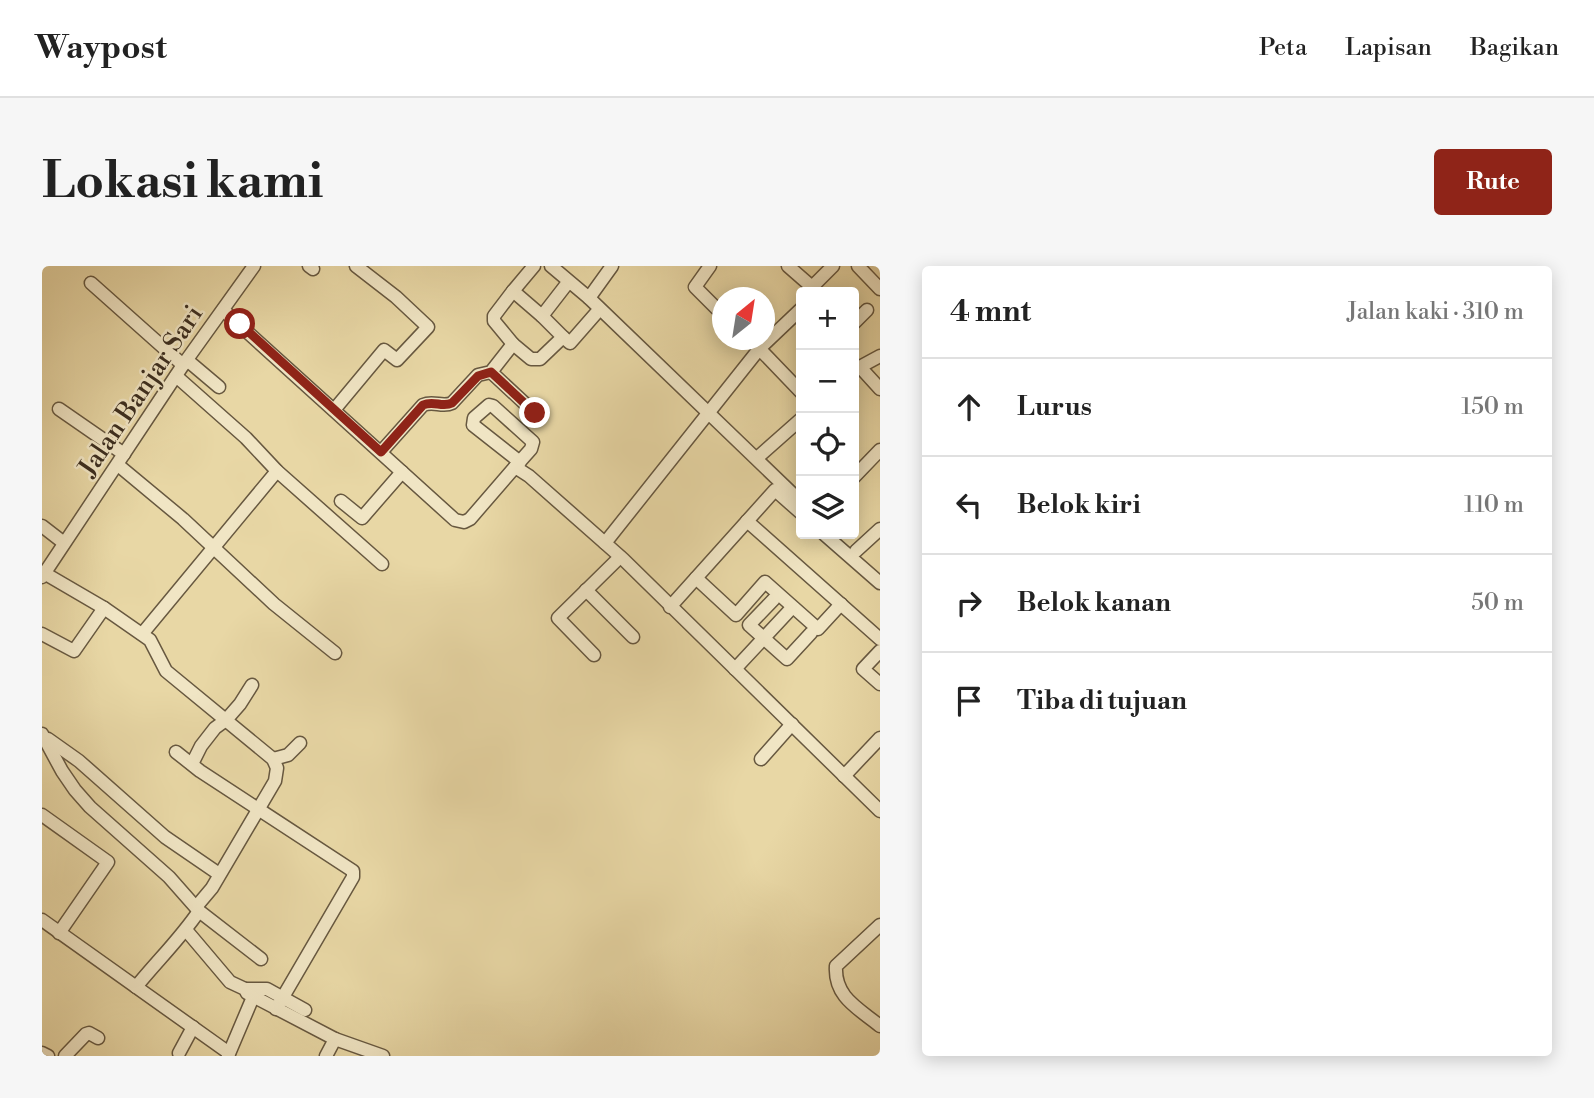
<!DOCTYPE html>
<html lang="id">
<meta charset="utf-8">
<style>
:root{--surface:#fff;--page:#f6f6f6;--text:#222;--muted:#767676;--line:#e0e0e0;--accent:#8f2418}
body{margin:0;font-family:"Libre Bodoni",serif;background:var(--page);color:var(--text)}
.controls{position:absolute;right:21px;top:21px;display:grid;overflow:hidden;border-radius:7px;box-shadow:0 4px 18px #0003}
.controls button{width:63px;height:63px;display:grid;place-items:center;padding:0;border:0;border-bottom:2px solid var(--line);background:var(--surface);color:var(--text);font:35px sans-serif}
.compass{position:absolute;left:670px;top:21px;width:63px;height:63px;border-radius:50%;background:var(--surface);box-shadow:0 4px 18px #0003;rotate:30deg}
.stop{position:absolute;width:21px;height:21px;margin:-16px;border:5px solid #8f2418;border-radius:50%;background:#fff}
.stop.end{background:#8f2418;border-color:#fff;box-shadow:0 2px 7px #0008}
.list{margin:0;padding:0;list-style:none}
h2{display:flex;justify-content:space-between;align-items:center;height:91px;margin:0;padding:0 28px;font-size:30px}
h2 small{font-size:23px;font-weight:400;color:var(--muted)}
.list li{display:grid;grid-template-columns:46px 1fr auto;gap:21px;align-items:center;box-sizing:border-box;height:98px;padding:0 28px;border-top:2px solid var(--line)}
.list b{display:block;font-size:26px;white-space:nowrap}
.list em{font-size:23px;font-style:normal;color:var(--muted)}
.icon{flex:none;width:38px;height:38px;fill:none;stroke:currentColor;stroke-width:2;stroke-linecap:round;stroke-linejoin:round}
.map{position:relative;flex:none;width:838px;height:790px;overflow:hidden;border-radius:7px}
header{display:flex;align-items:center;gap:42px;box-sizing:border-box;height:98px;padding:0 35px;background:var(--surface);border-bottom:2px solid var(--line)}
header strong{font-size:33px}
nav{display:flex;gap:38px;margin-inline-start:auto;font-size:24px}
.intro{display:flex;align-items:center;justify-content:space-between;box-sizing:border-box;height:168px;padding:0 42px}
h1{margin:0;font-size:49px}
.button{padding:18px 32px;border-radius:7px;background:var(--accent);color:#fff;font-size:24px;font-weight:700}
main{display:flex;gap:42px;padding:0 42px}
aside{flex:1;background:var(--surface);border-radius:7px;box-shadow:0 4px 18px #0003}
.map>svg:first-child{display:block}
.lines{fill:none;stroke-linecap:round;stroke-linejoin:round}
.minor-casing{stroke:#675840;stroke-width:15}
.minor{stroke:#f0e5c4;stroke-width:12}
.route{stroke:#8f2418;stroke-width:9}
.labels{text-anchor:middle;dominant-baseline:central;stroke-width:5;stroke-linejoin:round;paint-order:stroke}
.street-label{font-size:26px;fill:#3c2e1f;stroke:#f0e5c4}
</style>
<header>
<strong>Waypost</strong>
<nav><a>Peta</a><a>Lapisan</a><a>Bagikan</a></nav>
</header>
<div class="intro"><h1>Lokasi kami</h1><a class="button">Rute</a></div>
<main>
<div class="map">
<svg width="838" height="790" viewBox="0 0 838 790">
<rect width="100%" height="100%" fill="#e8d7a5"/>
<filter id="stains"><feTurbulence type="fractalNoise" baseFrequency=".00286" numOctaves="4"/><feColorMatrix values="0 0 0 0 .2 0 0 0 0 .09 0 0 0 0 .02 0 0 0 .5 -.17"/></filter>
<radialGradient id="worn" r=".72"><stop offset=".6" stop-color="#630" stop-opacity="0"/><stop offset="1" stop-color="#630" stop-opacity=".3"/></radialGradient>
<g class="lines">
<g class="minor-casing">
<g id="minor">
<path d="M267,0l4,3"/>
<path d="M509,0l38,32 23,-32"/>
<path d="M668,0l-15,21 27,27"/>
<path d="M746,0l24,21 2,5"/>
<path d="M816,0l22,23"/>
<path d="M49,17l92,82"/>
<path d="M770,21l21,-21"/>
<path d="M471,25l21,-25"/>
<path d="M547,32l212,204"/>
<path d="M181,44l232,210 9,2 6,-3 45,-52 14,9 94,83 257,252"/>
<path d="M812,57l13,-13"/>
<path d="M521,71l7,6 28,-32"/>
<path d="M709,74l50,52"/>
<path d="M471,78l-19,-23v-5l19,-25 29,25 24,-31"/>
<path d="M145,94l32,27"/>
<path d="M818,101l20,22"/>
<path d="M814,103l24,-13"/>
<path d="M449,106l44,41"/>
<path d="M134,110l70,62 31,33 105,93"/>
<path d="M17,143l65,45"/>
<path d="M292,144l50,-60 13,10 31,-33 -32,-30 -40,-31"/>
<path d="M339,186l42,-47c11,-5 19,3 29,-2l26,-28 13,-3 22,-28 18,15h9l23,-22 -21,-21"/>
<path d="M715,192l44,-39"/>
<path d="M76,199l65,54 91,85 61,49"/>
<path d="M473,201l16,-18 2,-7 -40,-36 -4,-1 -15,13 -1,7 47,37"/>
<path d="M812,211l26,-27"/>
<path d="M299,235l21,17 40,-46"/>
<path d="M705,255l133,118"/>
<path d="M0,260l22,17"/>
<path d="M782,268l56,49"/>
<path d="M563,277l155,-195 41,-39"/>
<path d="M814,285l24,-22"/>
<path d="M2,307l60,35 46,32 16,31 107,88 4,9 -2,13 -63,107 -16,19"/>
<path d="M0,311l141,-212 71,-99"/>
<path d="M654,312l40,37 29,-33 53,47 23,-25"/>
<path d="M544,324l47,47"/>
<path d="M732,333l-25,26 38,34 24,-26"/>
<path d="M628,341l105,-117 26,23"/>
<path d="M0,368l32,17 30,-43"/>
<path d="M100,368l135,-163"/>
<path d="M838,385l-17,18 17,15"/>
<path d="M552,389l-36,-37 62,-61"/>
<path d="M693,403l54,-58"/>
<path d="M0,468l20,37 13,19 15,17 79,70 30,34 62,48"/>
<path d="M6,473l31,22 86,76 54,37"/>
<path d="M134,486l24,19 153,100v6l-77,132"/>
<path d="M231,493l15,-4 12,-12"/>
<path d="M719,493l31,-35"/>
<path d="M150,498l9,-18 14,-18 11,-8 14,-16 12,-19"/>
<path d="M802,510l36,-38"/>
<path d="M0,549l66,47 -49,71"/>
<path d="M0,654l187,133"/>
<path d="M838,659l-44,41c-2,31 22,42 44,60"/>
<path d="M144,664l44,52 15,7 2,4 88,46 48,17"/>
<path d="M94,721c21,-26 44,-48 63,-76"/>
<path d="M203,723h22l38,21"/>
<path d="M0,787l6,3"/>
<path d="M137,787l14,-26"/>
<path d="M23,790l21,-22 3,-1 9,5"/>
<path d="M186,790l25,-59"/>
<path d="M284,790l9,-17"/>
</g>
</g>
<use href="#minor" class="minor"/>
</g>
<g class="lines">
<path class="route" d="M198,58l141,128 42,-47c11,-5 19,3 29,-2l26,-27 13,-4 44,41"/>
</g>
<g class="labels">
<g class="street-label">
<text transform="translate(99 125) rotate(-56)">Jalan Banjar Sari</text>
</g>
</g>
<rect width="100%" height="100%" filter="url(#stains)"/>
<rect width="100%" height="100%" fill="url(#worn)"/>
</svg>
<div class="controls">
<button>+</button>
<button>−</button>
<button><svg class="icon" aria-label="locate" viewBox="0 0 24 24"><circle cx="12" cy="12" r="6"/><path d="M12 2v4M12 18v4M2 12h4M18 12h4"/></svg></button>
<button><svg class="icon" aria-label="layers" viewBox="0 0 24 24"><path d="M12 4l9 5-9 5-9-5zM3 14l9 5 9-5"/></svg></button>
</div>
<svg class="compass" viewBox="-18 -18 36 36"><path d="M0-13l5 13h-10z" fill="#e53935"/><path d="M0 13l5-13h-10z" fill="#767676"/></svg>
<div class="stop" style="left:198px;top:58px"></div>
<div class="stop end" style="left:493px;top:147px"></div>
</div>
<aside>
<h2>4 mnt<small>Jalan kaki · 310 m</small></h2>
<ul class="list">
<li><svg class="icon" aria-label="ahead" viewBox="0 0 24 24"><path d="M12 20V5M6 11l6-6 6 6"/></svg><div><b>Lurus</b></div><em>150 m</em></li>
<li><svg class="icon" aria-label="left" viewBox="0 0 24 24"><path d="M17 20v-9H6M10 6l-5 5 5 5"/></svg><div><b>Belok kiri</b></div><em>110 m</em></li>
<li><svg class="icon" aria-label="right" viewBox="0 0 24 24"><path d="M7 20v-9h11M14 6l5 5-5 5"/></svg><div><b>Belok kanan</b></div><em>50 m</em></li>
<li><svg class="icon" aria-label="arrive" viewBox="0 0 24 24"><path d="M6 21V4h12l-3 4 3 4H6"/></svg><div><b>Tiba di tujuan</b></div></li>
</ul>
</aside>
</main>
